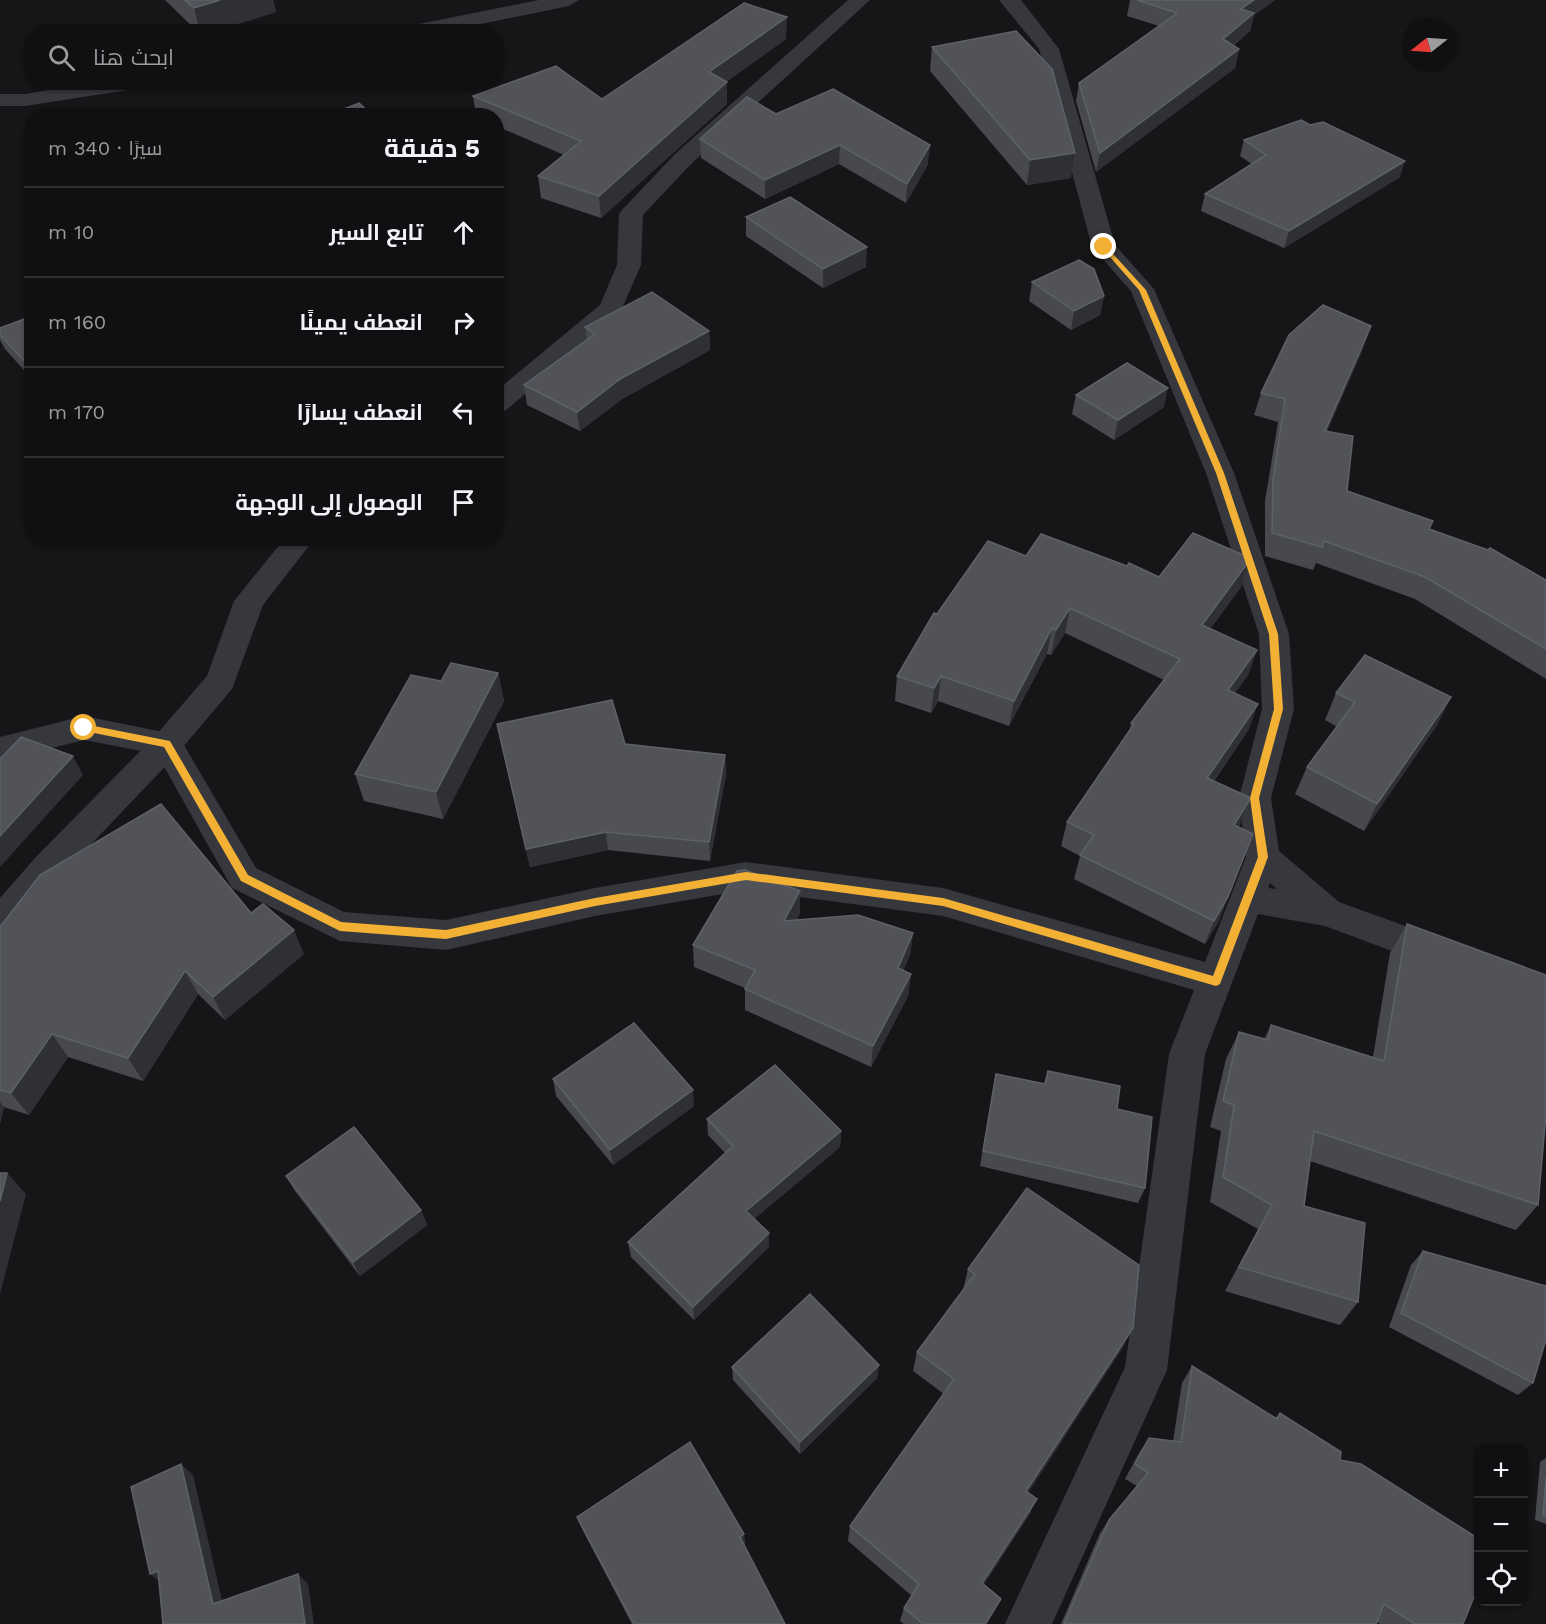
<!DOCTYPE html>
<html lang="ar">
<meta charset="utf-8">
<style>
:root{--surface:#101012;--page:#1e1e20;--text:#f1f3f6;--muted:#9c9d9f;--line:#303032}
body{margin:0;font-family:"Work Sans",Cairo,sans-serif;background:var(--page);color:var(--text);direction:rtl}
.controls{position:absolute;right:18px;bottom:18px;display:grid;overflow:hidden;border-radius:12px;box-shadow:0 2px 4px #0004}
.controls button{width:54px;height:54px;display:grid;place-items:center;padding:0;border:0;border-bottom:2px solid var(--line);background:var(--surface);color:var(--text);font:30px sans-serif}
.compass{position:absolute;left:1402px;top:18px;width:54px;height:54px;border-radius:50%;background:var(--surface);box-shadow:0 2px 4px #0004;rotate:253deg}
.stop{position:absolute;width:18px;height:18px;margin:-14px;border:4px solid #f2b134;border-radius:50%;background:#fff}
.stop.end{background:#f2b134;border-color:#fff;box-shadow:0 2px 6px #0008}
.list{margin:0;padding:0;list-style:none}
h2{display:flex;justify-content:space-between;align-items:center;height:78px;margin:0;padding:0 24px;font-size:26px}
h2 small{font-size:20px;font-weight:400;color:var(--muted)}
.list li{display:grid;grid-template-columns:39px 1fr auto;gap:18px;align-items:center;box-sizing:border-box;height:90px;padding:0 24px;border-top:2px solid var(--line)}
.list b{display:block;font-size:22px;white-space:nowrap}
.list em{font-size:20px;font-style:normal;color:var(--muted)}
.icon{flex:none;width:33px;height:33px;fill:none;stroke:currentColor;stroke-width:2;stroke-linecap:round;stroke-linejoin:round}
.map{position:relative;flex:none;width:1546px;height:1624px;overflow:hidden;direction:ltr}
.search{position:absolute;background:var(--surface);box-shadow:0 2px 4px #0004;left:24px;top:24px;width:480px;height:66px;display:flex;align-items:center;gap:15px;box-sizing:border-box;padding:0 21px;border-radius:24px;color:var(--muted);font-size:22px}
.panel{position:absolute;background:var(--surface);box-shadow:0 2px 4px #0004;left:24px;top:108px;width:480px;height:438px;border-radius:24px;direction:rtl}
.map>svg:first-child{display:block}
.lines{fill:none;stroke-linecap:round;stroke-linejoin:round}
.minor{fill:#37383d;fill-rule:evenodd}
.tertiary{fill:#37383d;fill-rule:evenodd}
.wall{fill:#47494d}
.shaded-wall{fill:#2f3033}
.building{fill:#525359;stroke:#5f6168;stroke-width:1.5}
.route{fill:#f2b134}
</style>
<div class="map">
<svg width="1546" height="1624" viewBox="0 0 1546 1624">
<rect width="100%" height="100%" fill="#161618"/>
<g class="lines">
<g class="minor">
<path d="M539,0h40l-10,6 -127,26h-43l10,-6z"/>
<path d="M999,0h22l38,49 56,196 39,44 80,184 55,161 5,75 -23,89 8,53 60,51 113,41 6,11 -6,11 -12,4 -115,-43 -67,-12 -53,140 -38,316 -115,254h-47l120,-257 44,-313 25,-64 -251,-74 -197,-26 -151,26 -149,34 -106,-9 -108,-53 -75,-134 -73,-14 -84,21v-24l84,-21 94,19 78,133 88,44 102,8 149,-32 151,-26 197,26 262,74 41,-105 -7,-59 23,-89 -3,-75 -53,-161 -75,-182 -39,-44 -53,-198zM1270,883l7,6 -9,-1z"/>
<path d="M97,82h54l-10,6 -116,18h-25v-12h25z"/>
</g>
<g class="tertiary">
<path d="M848,0h22l-179,164 -48,51 -2,50 -21,48 -115,98 -9,2v-22l104,-86 17,-40 2,-51 4,-5 52,-55z"/>
<path d="M285,538h30l-52,67 -31,84 -54,64 -119,125 -47,54 -12,4v-38l35,-40 121,-123 51,-59 27,-75z"/>
</g>
</g>
<g class="wall">
<path d="M165,0h108l3,12 -65,20h-13z"/>
<path d="M1130,0h145l-21,15 -4,16 -17,15 6,3 -4,19 -139,104 -20,-71 3,-18 80,-57 -32,-10z"/>
<path d="M786,39l-60,43 1,22 -126,114 -60,-20 -3,-22 26,-21 -68,-29v-10h-20l-3,-20 129,3z"/>
<path d="M932,47l139,131 -44,7 -97,-114z"/>
<path d="M776,114l152,50 -22,39 -67,-39 -74,35 -64,-41 -1,-19z"/>
<path d="M1310,125l90,52 -116,71 -83,-37 4,-17 47,-30 -12,-8 4,-16z"/>
<path d="M746,217l120,50 -43,21 -77,-52z"/>
<path d="M1032,282l72,14 -4,19 -29,15 -42,-29z"/>
<path d="M32,316v63l-27,-30 -5,-9v-12z"/>
<path d="M585,327l124,4 1,19 -88,49 -42,32 -53,-26 -3,-20 63,-45z"/>
<path d="M1363,349l-36,82 20,60 82,38 117,51v99l-131,-80 -99,-36 -3,7 -48,-14v-55l13,-79 -24,-7 7,-22z"/>
<path d="M1076,395l88,12 -50,33 -42,-26z"/>
<path d="M1026,556l133,21 82,10 -31,42 47,21 -9,25 -13,18 14,36 -35,52 35,20 -10,26 -20,94 -14,23 -131,-65 6,-23 -19,-10 6,-24 63,-92 1,-7 33,-43 -99,-47 -14,22 -4,-1 -38,72 -71,-25 -7,12 -36,-12 2,-25 40,-62z"/>
<path d="M498,673l6,28 -61,118 -79,-18 -9,-27 86,-93z"/>
<path d="M1336,693l115,4 -14,28 -73,106 -69,-37 12,-27 30,-40 -12,-7z"/>
<path d="M501,743l124,1 100,11 1,19 -16,87 -102,-11 -78,17z"/>
<path d="M251,913l53,41 -79,66 -27,-26 -55,87 -75,-24 -39,58 -25,-8 -4,16v-196z"/>
<path d="M800,914l-4,6 117,13 -3,22 -7,15 8,4 -3,22 -37,71 -126,-57v-22l-51,-21 -1,-22z"/>
<path d="M1407,924l131,281 -22,25 -206,-69 -6,45 54,96 -18,23 -115,-34 33,-62 -48,-27 11,-71 -11,-4 16,-68 13,-27 25,7 7,-14 102,32 17,-104z"/>
<path d="M1048,1071l69,38 28,79 -7,15 -158,-37 13,-76 3,-16 48,10z"/>
<path d="M553,1079l141,27 -81,59 -57,-69z"/>
<path d="M707,1119l134,12 -1,16 -86,72 15,28 -75,73 -63,-63 -3,-15 97,-89 -17,-18z"/>
<path d="M286,1176l135,34 6,15 -67,51 -65,-85z"/>
<path d="M1423,1251l110,132 -15,12 -129,-68 22,-62z"/>
<path d="M968,1269l155,78 -95,145 9,7 -8,16 -45,69 17,15 -14,25h-83l-4,-3 4,-13 8,-12 -64,-55 2,-15 94,-132 -31,-23 4,-19 46,-62z"/>
<path d="M879,1365l-2,13 -77,76 -67,-74 -1,-13z"/>
<path d="M1192,1366l83,52 5,-5 60,47 123,164h-83l-3,-2 -1,2h-315l39,-91 9,-13 28,-34 -12,-7 14,-26 10,-15 24,3 9,-58z"/>
<path d="M1546,1458v66l-11,-4 5,-58z"/>
<path d="M577,1517l167,17 1,13 40,77h-153l-49,-93z"/>
</g>
<g class="shaded-wall">
<path d="M220,0h53l3,12 -65,20h-11l-6,-24z"/>
<path d="M1254,0h21l-21,15 -4,16 -31,26 4,-18 18,-30z"/>
<path d="M787,17l-1,22 -76,54 -1,-21z"/>
<path d="M1239,49l-4,19 -139,104 4,-19z"/>
<path d="M727,82v22l-126,114 -2,-22z"/>
<path d="M840,145l-1,19 -74,35v-19z"/>
<path d="M930,145l-2,19 -22,39 1,-19z"/>
<path d="M1075,153l-4,25 -44,7 3,-25z"/>
<path d="M1405,161l-5,16 -116,71 5,-17z"/>
<path d="M867,247l-1,20 -43,21v-19z"/>
<path d="M1104,296l-4,19 -29,15 3,-19z"/>
<path d="M1371,326l-8,23 -46,105 8,-23z"/>
<path d="M709,331l1,19 -88,49 -42,32 -3,-19 43,-33z"/>
<path d="M1168,388l-4,19 -50,33 4,-20z"/>
<path d="M1249,561l-8,26 -47,63 8,-25z"/>
<path d="M1070,608l-5,25 -14,22 5,-25z"/>
<path d="M1052,628l-5,26 -38,72 5,-25z"/>
<path d="M1257,650l-9,25 -29,40 9,-25z"/>
<path d="M498,673l6,28 -61,118 -7,-27z"/>
<path d="M941,676l-3,25 -7,12 3,-25z"/>
<path d="M1451,697l-14,28 -73,106 13,-27z"/>
<path d="M1258,704l-9,25 -50,73 8,-24z"/>
<path d="M725,755l1,19 -16,87 -1,-19z"/>
<path d="M73,756l10,19 -83,92v-31z"/>
<path d="M1249,801l-9,24 -15,24 9,-24z"/>
<path d="M606,832l2,18 -78,17 -4,-18z"/>
<path d="M800,891v23l-16,30v-23z"/>
<path d="M1228,897l-9,24 -14,23 9,-23z"/>
<path d="M294,930l10,24 -79,66 -12,-23z"/>
<path d="M913,933l-3,22 -15,35 3,-22z"/>
<path d="M185,971l13,23 -55,87 -15,-23z"/>
<path d="M911,974l-3,22 -37,71 2,-21z"/>
<path d="M52,1034l16,23 -39,58 -18,-22z"/>
<path d="M693,1090l1,16 -81,59 -3,-15z"/>
<path d="M0,1102l4,5 -4,16z"/>
<path d="M841,1131l-1,16 -94,79v-15z"/>
<path d="M7,1173l19,21 -26,100v-93z"/>
<path d="M421,1210l6,15 -67,51 -7,-14z"/>
<path d="M769,1233v14l-75,73 -1,-13z"/>
<path d="M1133,1328l-10,19 -104,160 7,-16z"/>
<path d="M879,1365l-2,13 -77,76v-12z"/>
<path d="M181,1464l12,11 32,138 -12,-9z"/>
<path d="M1037,1499l-8,16 -53,82 6,-14z"/>
<path d="M744,1534l1,14 -5,-11z"/>
<path d="M158,1571l5,13 -13,-10z"/>
<path d="M298,1574l10,10 6,40h-9z"/>
<path d="M1001,1599l-14,25h-2z"/>
</g>
<g class="building">
<path d="M185,0h35l-26,8z"/>
<path d="M1137,0h117l-13,9 13,4 -31,26 16,10 -139,104 -21,-70 98,-70z"/>
<path d="M744,3l43,14 -78,55 18,10 -128,114 -61,-20 43,-35 -108,-45 83,-30 46,33z"/>
<path d="M1016,31l36,38 23,84 -45,7 -98,-113z"/>
<path d="M833,89l97,56 -23,39 -67,-39 -75,35 -65,-41 47,-42 29,17z"/>
<path d="M359,103l14,13h-47z"/>
<path d="M1301,120l9,5 13,-3 82,39 -116,70 -84,-37 61,-39 -22,-15z"/>
<path d="M790,197l77,50 -44,22 -77,-52z"/>
<path d="M1079,260l15,9 10,27 -30,15 -42,-29z"/>
<path d="M652,292l57,39 -89,48 -43,33 -53,-27 71,-51 -10,-7z"/>
<path d="M1323,305l48,21 -46,105 28,5 -6,55 86,30 -4,8 59,21 2,-2 56,32v69l-121,-72 -101,-36 -2,6 -50,-14 1,-54 12,-80 -24,-6 28,-58z"/>
<path d="M32,316v53l-32,-34v-7z"/>
<path d="M1127,363l41,25 -50,32 -42,-25z"/>
<path d="M1193,533l55,24 1,4 -47,64 55,25 -29,40 30,14 -51,74 42,19v4l-15,24 19,9 -25,63 -14,24 -134,-66 14,-20 -27,-13 67,-98 -3,-1 49,-64 -110,-51 -14,22 -4,-2 -38,73 -73,-25 -7,12 -37,-12 37,-63 3,1 51,-73 38,15 15,-22 86,32 2,-3 30,14z"/>
<path d="M1365,655l86,42 -74,107 -70,-37 48,-65 -19,-9z"/>
<path d="M451,663l47,10 -62,119 -81,-18 56,-99 30,6z"/>
<path d="M612,700l13,44 100,11 -16,87 -103,-10 -80,17 -29,-125z"/>
<path d="M21,737l52,19 -73,80v-77z"/>
<path d="M161,804l90,109 12,-9 31,26 -81,67 -28,-26 -57,87 -76,-24 -41,59 -11,-3v-163l40,-52z"/>
<path d="M745,870l55,21 -16,30 74,-6 55,18 -15,35 13,6 -38,72 -128,-57 10,-19 -62,-25 44,-74z"/>
<path d="M1407,924l139,51v139l-8,91 -224,-74 -10,75 61,17 -7,79 -119,-35 33,-62 -49,-28 11,-72 -11,-4 16,-69 29,8 3,-15 113,36z"/>
<path d="M634,1023l59,67 -83,60 -57,-71z"/>
<path d="M775,1065l66,66 -95,80 23,22 -76,74 -65,-65 105,-96 -26,-27z"/>
<path d="M1048,1071l72,15 -3,23 35,8 -7,71 -162,-37 13,-77 49,10z"/>
<path d="M354,1127l67,83 -68,52 -67,-86z"/>
<path d="M0,1173h7l-7,28z"/>
<path d="M1027,1188l112,77 -6,63 -107,163 11,8 -55,84 19,16 -16,25h-62l-19,-16 15,-24 -69,-58 104,-147 -37,-27 58,-78 -7,-5z"/>
<path d="M1423,1251l123,35v53l-13,44 -132,-70z"/>
<path d="M810,1294l69,71 -79,77 -68,-75z"/>
<path d="M1192,1366l85,53 3,-6 61,39 -1,8 21,4 118,75v45l-16,40h-48l-31,-20 -8,20h-312l45,-104 39,-47 -13,-9 14,-26 32,4z"/>
<path d="M690,1442l54,92 -4,3 45,87h-151l-57,-107z"/>
<path d="M181,1464l32,140 85,-30 7,50h-142l-5,-53 -8,3 -19,-87z"/>
<path d="M1546,1478v38l-3,-1z"/>
</g>
<path class="route" d="M1104,244l42,46 78,183 54,161 5,75 -24,89 9,59 -48,127 -4,2 -273,-80 -197,-26 -151,26 -149,33 -106,-8 -99,-50 -77,-134 -80,-16 -5,-3 5,-4 86,17 78,134 93,47 105,8 149,-32 151,-26 197,26 270,78 45,-119 -8,-59 24,-89 -5,-75 -53,-161 -77,-183 -37,-42z"/>
</svg>
<div class="controls">
<button>+</button>
<button>−</button>
<button><svg class="icon" aria-label="locate" viewBox="0 0 24 24"><circle cx="12" cy="12" r="6"/><path d="M12 2v4M12 18v4M2 12h4M18 12h4"/></svg></button>
</div>
<svg class="compass" viewBox="-18 -18 36 36"><path d="M0-13l5 13h-10z" fill="#e53935"/><path d="M0 13l5-13h-10z" fill="#9c9d9f"/></svg>
<div class="stop" style="left:84px;top:728px"></div>
<div class="stop end" style="left:1104px;top:247px"></div>
<div class="search"><svg class="icon" aria-label="search" viewBox="0 0 24 24"><circle cx="10" cy="10" r="6"/><path d="M15 15l6 6"/></svg>ابحث هنا</div>
<section class="panel">
<h2>5 دقيقة<small>سيرًا · 340 m</small></h2>
<ul class="list">
<li><svg class="icon" aria-label="ahead" viewBox="0 0 24 24"><path d="M12 20V5M6 11l6-6 6 6"/></svg><div><b>تابع السير</b></div><em>10 m</em></li>
<li><svg class="icon" aria-label="right" viewBox="0 0 24 24"><path d="M7 20v-9h11M14 6l5 5-5 5"/></svg><div><b>انعطف يمينًا</b></div><em>160 m</em></li>
<li><svg class="icon" aria-label="left" viewBox="0 0 24 24"><path d="M17 20v-9H6M10 6l-5 5 5 5"/></svg><div><b>انعطف يسارًا</b></div><em>170 m</em></li>
<li><svg class="icon" aria-label="arrive" viewBox="0 0 24 24"><path d="M6 21V4h12l-3 4 3 4H6"/></svg><div><b>الوصول إلى الوجهة</b></div></li>
</ul>
</section>
</div>
